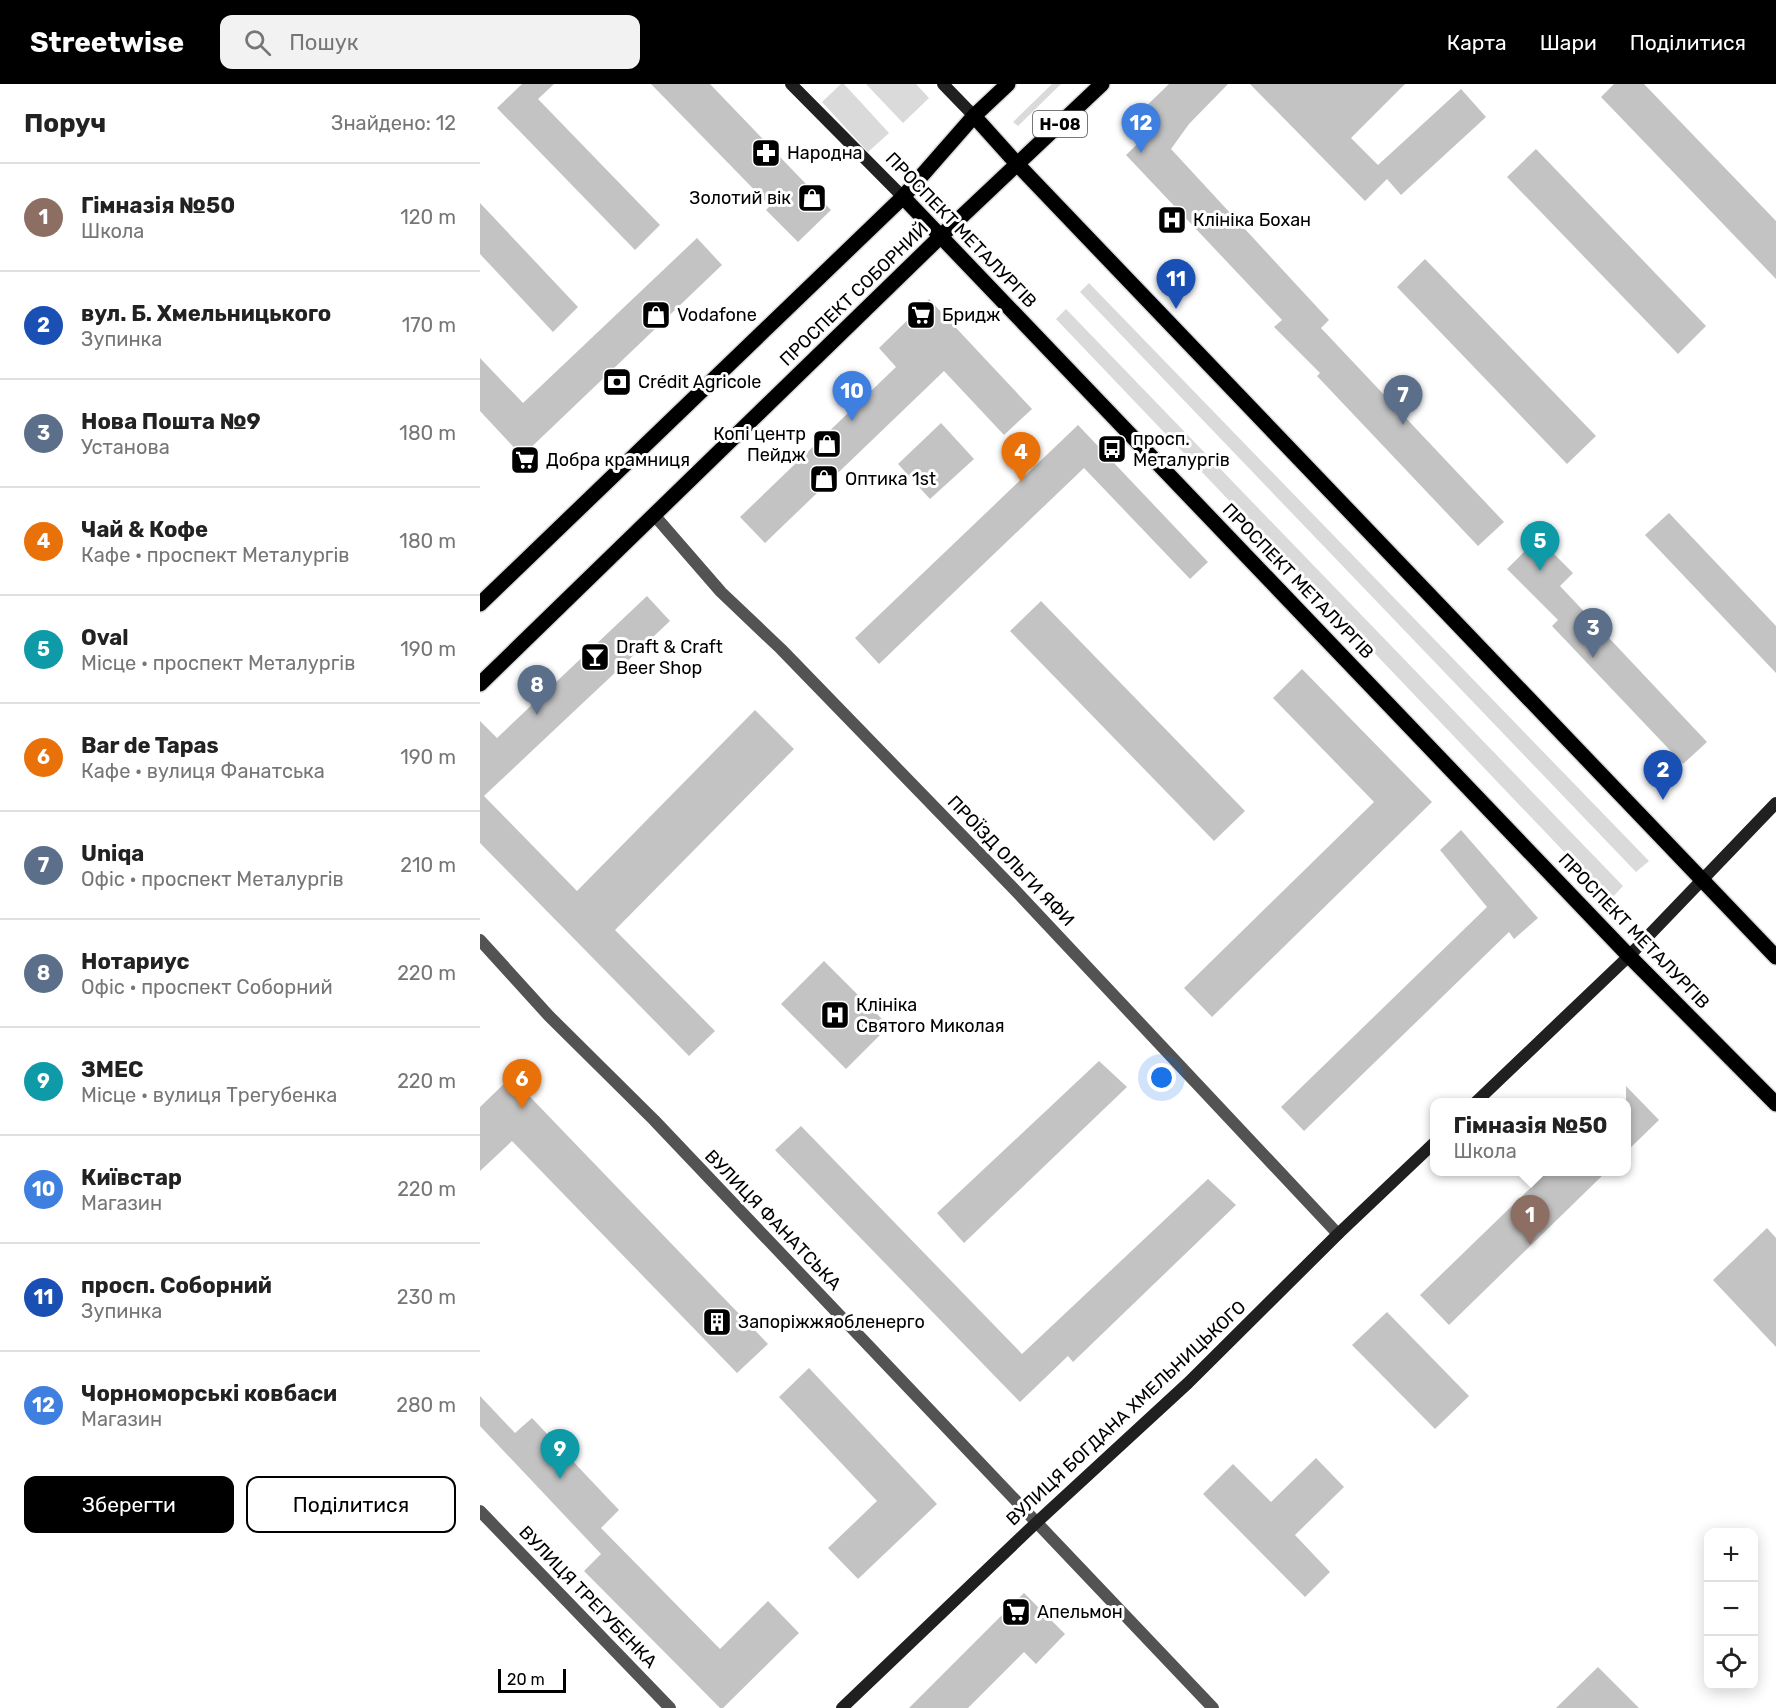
<!DOCTYPE html>
<html lang="uk">
<meta charset="utf-8">
<style>
:root{--surface:#fff;--page:#f2f2f2;--text:#222;--muted:#767676;--line:#e0e0e0;--accent:#000}
body{margin:0;font-family:Rubik,sans-serif;background:var(--page);color:var(--text)}
.controls{position:absolute;right:18px;bottom:18px;display:grid;overflow:hidden;border-radius:12px;box-shadow:0 3px 15px #0003}
.controls button{width:54px;height:54px;display:grid;place-items:center;padding:0;border:0;border-bottom:2px solid var(--line);background:var(--surface);color:var(--text);font:30px sans-serif}
.scale{position:absolute;left:18px;bottom:15px;width:68px;box-sizing:border-box;padding-left:6px;border:3px solid #000;border-top:0;font-size:16px;line-height:21px;white-space:nowrap;color:#000;-webkit-text-stroke:4px #fff;paint-order:stroke}
.you{position:absolute;left:682px;top:994px;width:21px;height:21px;margin:-15px;border:4px solid #fff;border-radius:50%;background:#1a73e8;box-shadow:0 0 0 9px #1a73e833}
.badge{display:grid;place-items:center;width:39px;height:39px;border-radius:50%;background:var(--accent);color:#fff;font-size:20px;font-weight:700}
.pin{position:absolute;translate:-50% -50px;filter:drop-shadow(0 2px 3px #0008)}
.pin::after{content:'';position:absolute;top:32px;width:21px;height:18px;background:inherit;clip-path:polygon(0 0,100% 0,50% 100%)}
.popup{position:absolute;left:950px;top:1014px;width:201px;height:78px;box-sizing:border-box;display:grid;place-content:center;border-radius:12px;background:var(--surface);filter:drop-shadow(0 2px 4px #0005);font-size:20px;white-space:nowrap;color:var(--muted)}
.popup b{font-size:22px;color:var(--text)}
.popup::after{content:'';position:absolute;left:50%;top:100%;margin-left:-12px;border:12px solid transparent;border-top-color:var(--surface)}
.list{margin:0;padding:0;list-style:none}
h2{display:flex;justify-content:space-between;align-items:center;height:78px;margin:0;padding:0 24px;font-size:26px}
h2 small{font-size:20px;font-weight:400;color:var(--muted)}
.list li{display:grid;grid-template-columns:39px 1fr auto;gap:18px;align-items:center;box-sizing:border-box;height:108px;padding:0 24px;border-top:2px solid var(--line)}
.list b{display:block;font-size:22px;white-space:nowrap}
.list p{margin:0;font-size:20px;white-space:nowrap;color:var(--muted)}
.list em{font-size:20px;font-style:normal;color:var(--muted)}
.actions{display:flex;gap:12px;padding:18px 24px}
.actions a{flex:1;padding:14px 0;border:2px solid var(--accent);border-radius:12px;text-align:center;font-size:21px;color:var(--accent)}
.actions .main{background:var(--accent);color:#fff}
.icon{flex:none;width:33px;height:33px;fill:none;stroke:currentColor;stroke-width:2;stroke-linecap:round;stroke-linejoin:round}
.map{position:relative;flex:none;width:1296px;height:1624px;overflow:hidden}
header{display:flex;align-items:center;gap:36px;box-sizing:border-box;height:84px;padding:0 30px;background:var(--accent);color:#fff}
header strong{font-size:28px}
nav{display:flex;gap:33px;margin-inline-start:auto;font-size:21px}
.search{width:420px;height:54px;background:var(--page);display:flex;align-items:center;gap:15px;box-sizing:border-box;padding:0 21px;border-radius:12px;color:var(--muted);font-size:22px}
main{display:flex}
aside{flex:1;background:var(--surface)}
.map>svg:first-child{display:block}
.green{fill:#dadada}
.building{fill:#c3c3c3}
.lines{fill:none;stroke-linecap:round;stroke-linejoin:round}
.primary-casing{stroke:#dbdbdb;stroke-width:18}
.street{stroke:#535353;stroke-width:12}
.secondary{stroke:#202020;stroke-width:12}
.primary{stroke:#000;stroke-width:15}
.labels{text-anchor:middle;dominant-baseline:central;stroke-width:6;stroke-linejoin:round;paint-order:stroke}
.shield{fill:#fff;stroke:#4c4c4c;stroke-width:1.5}
.shield-label{font-size:16px;font-weight:bold;fill:#000}
.poi-label{font-size:18px;fill:#000;stroke:#fff;text-anchor:start}
.street-label{font-size:18px;fill:#000;stroke:#fff}
</style>
<header>
<strong>Streetwise</strong>
<div class="search"><svg class="icon" aria-label="search" viewBox="0 0 24 24"><circle cx="10" cy="10" r="6"/><path d="M15 15l6 6"/></svg>Пошук</div>
<nav><a>Карта</a><a>Шари</a><a>Поділитися</a></nav>
</header>
<main>
<aside>
<h2>Поруч<small>Знайдено: 12</small></h2>
<ul class="list">
<li><span class="badge" style="background:#8d6e63">1</span><div><b>Гімназія №50</b><p>Школа</p></div><em>120 m</em></li>
<li><span class="badge" style="background:#1a4fb4">2</span><div><b>вул. Б. Хмельницького</b><p>Зупинка</p></div><em>170 m</em></li>
<li><span class="badge" style="background:#5c6f8a">3</span><div><b>Нова Пошта №9</b><p>Установа</p></div><em>180 m</em></li>
<li><span class="badge" style="background:#e8710a">4</span><div><b>Чай &amp; Кофе</b><p>Кафе · проспект Металургів</p></div><em>180 m</em></li>
<li><span class="badge" style="background:#0f9aa8">5</span><div><b>Oval</b><p>Місце · проспект Металургів</p></div><em>190 m</em></li>
<li><span class="badge" style="background:#e8710a">6</span><div><b>Bar de Tapas</b><p>Кафе · вулиця Фанатська</p></div><em>190 m</em></li>
<li><span class="badge" style="background:#5c6f8a">7</span><div><b>Uniqa</b><p>Офіс · проспект Металургів</p></div><em>210 m</em></li>
<li><span class="badge" style="background:#5c6f8a">8</span><div><b>Нотариус</b><p>Офіс · проспект Соборний</p></div><em>220 m</em></li>
<li><span class="badge" style="background:#0f9aa8">9</span><div><b>ЗМЕС</b><p>Місце · вулиця Трегубенка</p></div><em>220 m</em></li>
<li><span class="badge" style="background:#3f7fe0">10</span><div><b>Київстар</b><p>Магазин</p></div><em>220 m</em></li>
<li><span class="badge" style="background:#1a4fb4">11</span><div><b>просп. Соборний</b><p>Зупинка</p></div><em>230 m</em></li>
<li><span class="badge" style="background:#3f7fe0">12</span><div><b>Чорноморські ковбаси</b><p>Магазин</p></div><em>280 m</em></li>
</ul>
<div class="actions"><a class="main">Зберегти</a><a>Поділитися</a></div>
</aside>
<div class="map">
<svg width="1296" height="1624" viewBox="0 0 1296 1624">
<rect width="100%" height="100%" fill="#fff"/>
<g class="green">
<path d="M361,0h3l45,49 -21,19 -46,-50z"/>
<path d="M386,0h50l13,14 -26,25z"/>
<path d="M572,0h9l-43,42 -5,-4z"/>
<path d="M609,199l560,578 -13,11 -556,-580z"/>
<path d="M586,225l557,577 -13,14 -554,-581z"/>
</g>
<g class="building">
<path d="M42,0h32l-16,15 122,126 -25,25 -138,-142z"/>
<path d="M171,0h59l121,126 -33,32 -32,-32 4,-4z"/>
<path d="M689,0h59l-39,40 -18,25 158,171 -8,8 183,194 -26,24 -161,-170 3,-3 -46,-46 8,-7 -156,-165 27,-26 -15,-15z"/>
<path d="M770,0h155l-54,54 27,27 83,-76 25,28 -85,78 -14,-16 -22,22z"/>
<path d="M1134,0h30l132,137v58l-175,-182z"/>
<path d="M1056,65l170,177 -28,28 -171,-177z"/>
<path d="M0,119l98,104 -25,25 -73,-78z"/>
<path d="M217,154l25,27 -200,191 -42,-45v-53l43,45z"/>
<path d="M945,175l171,177 -29,28 -170,-177z"/>
<path d="M449,215l103,110 -28,26 -60,-64 -179,172 -25,-26 156,-150 -17,-19z"/>
<path d="M461,339l33,36 -44,40 -32,-35z"/>
<path d="M598,341l130,137 -18,17 -106,-111 -205,196 -24,-26z"/>
<path d="M1189,429l107,113v47l-131,-138z"/>
<path d="M1058,454l35,35 -13,13 147,156 -24,22 -131,-138 6,-6 -51,-51z"/>
<path d="M167,512l23,25 -186,175 93,95 178,-181 39,39 -179,181 100,101 -26,25 -209,-213v-122l17,17z"/>
<path d="M561,517l204,210 -31,30 -204,-210z"/>
<path d="M822,585l130,133 -220,215 -28,-29 190,-186 -101,-104z"/>
<path d="M981,746l77,88 -24,21 -5,-7 -205,199 -23,-24 206,-200 -47,-57z"/>
<path d="M344,877l65,65 -43,43 -65,-65z"/>
<path d="M619,977l28,26 -163,156 -27,-30z"/>
<path d="M31,993l257,267 -31,29 -225,-232 -32,30v-64z"/>
<path d="M1146,1002l33,34 -33,32z"/>
<path d="M321,1042l221,228 186,-175 28,26 -163,157 -5,-6 -48,46 -245,-252z"/>
<path d="M1067,1088h59l-157,153 -29,-30z"/>
<path d="M1287,1144l9,10v109l-63,-67z"/>
<path d="M907,1228l82,84 -34,33 -83,-84z"/>
<path d="M329,1284l128,136 -79,75 -30,-31 49,-47 -98,-104z"/>
<path d="M0,1312l35,37 17,-15 87,92 -18,18 119,121 48,-48 31,32 -76,75h-3l-136,-137 17,-17 -121,-128z"/>
<path d="M836,1374l28,29 -49,48 35,37 -25,25 -102,-103 30,-30 38,38z"/>
<path d="M544,1509l41,41 -29,30 -12,-12 -56,56h-59z"/>
<path d="M1118,1583l41,41h-83z"/>
</g>
<g class="lines">
<g class="primary-casing">
<g id="primary">
<path d="M494,32l44,49 758,792"/>
<path d="M423,113l726,759 147,148"/>
<path d="M0,520l423,-407 71,-81 34,-32"/>
<path d="M0,600l461,-448 161,-152"/>
</g>
</g>
<g class="street">
<path d="M175,432l66,76 60,57 232,239 325,346"/>
<path d="M0,856l69,76 105,104 559,588"/>
<path d="M0,1427l190,197"/>
</g>
<g class="secondary">
<path d="M311,0l112,113"/>
<path d="M463,0l31,32"/>
<path d="M996,1018l153,-146 147,-153"/>
<path d="M362,1624l195,-186 151,-139 150,-149 96,-91"/>
</g>
<use href="#primary" class="primary"/>
</g>
<defs>
<g id="pharmacy-square" transform="scale(1.5)"><rect x="-9" y="-9" width="18" height="18" rx="4" fill="#000" stroke="#fff"/><path d="M-2-6h4v4h4v4h-4v4h-4v-4h-4v-4h4Z" fill="#fff"/></g>
<g id="shop-square" transform="scale(1.5)"><rect x="-9" y="-9" width="18" height="18" rx="4" fill="#000" stroke="#fff"/><path d="M-5-2.5h2.3a2.7 3.5 0 0 1 5.4 0H5L5.5 6h-11ZM-1.5-2.5h3a1.5 2.3 0 0 0-3 0Z" fill="#fff"/></g>
<g id="hospital-square" transform="scale(1.5)"><rect x="-9" y="-9" width="18" height="18" rx="4" fill="#000" stroke="#fff"/><path d="M-5-5h3v3.5h4V-5h3V5h-3V1.5h-4V5h-3Z" fill="#fff"/></g>
<g id="supermarket-square" transform="scale(1.5)"><rect x="-9" y="-9" width="18" height="18" rx="4" fill="#000" stroke="#fff"/><path d="M-6-5.5h2.5l.6 2H6L4.5 2H-2.5L-4.4-4H-6ZM-1.5 3.2a1.3 1.3 0 1 0 .1 0ZM3 3.2a1.3 1.3 0 1 0 .1 0Z" fill="#fff"/></g>
<g id="bank-square" transform="scale(1.5)"><rect x="-9" y="-9" width="18" height="18" rx="4" fill="#000" stroke="#fff"/><path d="M-6-4H6V4H-6ZM0-2.3a2.3 2.3 0 1 0 0 4.6a2.3 2.3 0 1 0 0-4.6Z" fill="#fff"/></g>
<g id="bus-square" transform="scale(1.5)"><rect x="-9" y="-9" width="18" height="18" rx="4" fill="#000" stroke="#fff"/><path d="M-5-6H5V4H4V6H2V4H-2V6H-4V4H-5ZM-3.5-4V0h7V-4ZM-3.5 1.2v1.5H-2V1.2ZM2 1.2v1.5H3.5V1.2Z" fill="#fff"/></g>
<g id="bar-square" transform="scale(1.5)"><rect x="-9" y="-9" width="18" height="18" rx="4" fill="#000" stroke="#fff"/><path d="M-6-5H6L.8 .8V4.5H3.5V6h-7V4.5H-.8V.8Z" fill="#fff"/></g>
<g id="building-square" transform="scale(1.5)"><rect x="-9" y="-9" width="18" height="18" rx="4" fill="#000" stroke="#fff"/><path d="M-4-6H4V6H1V3H-1V6H-4ZM-2.5-4.3h1.7v1.8h-1.7ZM.8-4.3h1.7v1.8H.8ZM-2.5-1h1.7V.8h-1.7ZM.8-1h1.7V.8H.8Z" fill="#fff"/></g>
</defs>
<g fill-rule="evenodd">
<use href="#pharmacy-square" x="286" y="69"/>
<use href="#shop-square" x="332" y="114"/>
<use href="#hospital-square" x="692" y="136"/>
<use href="#shop-square" x="176" y="231"/>
<use href="#supermarket-square" x="441" y="231"/>
<use href="#bank-square" x="137" y="298"/>
<use href="#shop-square" x="347" y="360"/>
<use href="#bus-square" x="632" y="365"/>
<use href="#supermarket-square" x="45" y="376"/>
<use href="#shop-square" x="344" y="395"/>
<use href="#bar-square" x="115" y="573"/>
<use href="#hospital-square" x="355" y="931"/>
<use href="#building-square" x="237" y="1238"/>
<use href="#supermarket-square" x="536" y="1528"/>
</g>
<g class="labels">
<rect class="shield" x="553" y="27" width="54" height="26" rx="4.5"/>
<g class="shield-label">
<text x="580" y="40">Н-08</text>
</g>
<g class="poi-label">
<text x="307" y="69">Народна</text>
<text x="311" y="114" text-anchor="end">Золотий вік</text>
<text x="713" y="136">Клініка Бохан</text>
<text x="197" y="231">Vodafone</text>
<text x="462" y="231">Бридж</text>
<text x="158" y="298">Crédit Agricole</text>
<text x="326" y="350" text-anchor="end">Копі центр<tspan x="326" dy="21">Пейдж</tspan></text>
<text x="653" y="355">просп.<tspan x="653" dy="21">Металургів</tspan></text>
<text x="66" y="376">Добра крамниця</text>
<text x="365" y="395">Оптика 1st</text>
<text x="136" y="563">Draft &amp; Craft<tspan x="136" dy="21">Beer Shop</tspan></text>
<text x="376" y="921">Клініка<tspan x="376" dy="21">Святого Миколая</tspan></text>
<text x="258" y="1238">Запоріжжяобленерго</text>
<text x="557" y="1528">Апельмон</text>
</g>
<g class="street-label">
<text transform="translate(481 146) rotate(46)">ПРОСПЕКТ МЕТАЛУРГІВ</text>
<text transform="translate(374 210) rotate(-44)">ПРОСПЕКТ СОБОРНИЙ</text>
<text transform="translate(818 497) rotate(46)">ПРОСПЕКТ МЕТАЛУРГІВ</text>
<text transform="translate(531 777) rotate(46)">ПРОЇЗД ОЛЬГИ ЯФИ</text>
<text transform="translate(1154 847) rotate(46)">ПРОСПЕКТ МЕТАЛУРГІВ</text>
<text transform="translate(293 1136) rotate(46)">ВУЛИЦЯ ФАНАТСЬКА</text>
<text transform="translate(646 1329) rotate(-43)">ВУЛИЦЯ БОГДАНА ХМЕЛЬНИЦЬКОГО</text>
<text transform="translate(108 1513) rotate(46)">ВУЛИЦЯ ТРЕГУБЕНКА</text>
</g>
</g>
</svg>
<div class="controls">
<button>+</button>
<button>−</button>
<button><svg class="icon" aria-label="locate" viewBox="0 0 24 24"><circle cx="12" cy="12" r="6"/><path d="M12 2v4M12 18v4M2 12h4M18 12h4"/></svg></button>
</div>
<div class="scale">20 m</div>
<div class="you"></div>
<div class="pin badge" style="left:1050px;top:1161px;background:#8d6e63">1</div>
<div class="popup"><b>Гімназія №50</b>Школа</div>
<div class="pin badge" style="left:1183px;top:716px;background:#1a4fb4">2</div>
<div class="pin badge" style="left:1113px;top:574px;background:#5c6f8a">3</div>
<div class="pin badge" style="left:541px;top:398px;background:#e8710a">4</div>
<div class="pin badge" style="left:1060px;top:487px;background:#0f9aa8">5</div>
<div class="pin badge" style="left:42px;top:1025px;background:#e8710a">6</div>
<div class="pin badge" style="left:923px;top:341px;background:#5c6f8a">7</div>
<div class="pin badge" style="left:57px;top:631px;background:#5c6f8a">8</div>
<div class="pin badge" style="left:80px;top:1395px;background:#0f9aa8">9</div>
<div class="pin badge" style="left:372px;top:337px;background:#3f7fe0">10</div>
<div class="pin badge" style="left:696px;top:225px;background:#1a4fb4">11</div>
<div class="pin badge" style="left:661px;top:69px;background:#3f7fe0">12</div>
</div>
</main>
